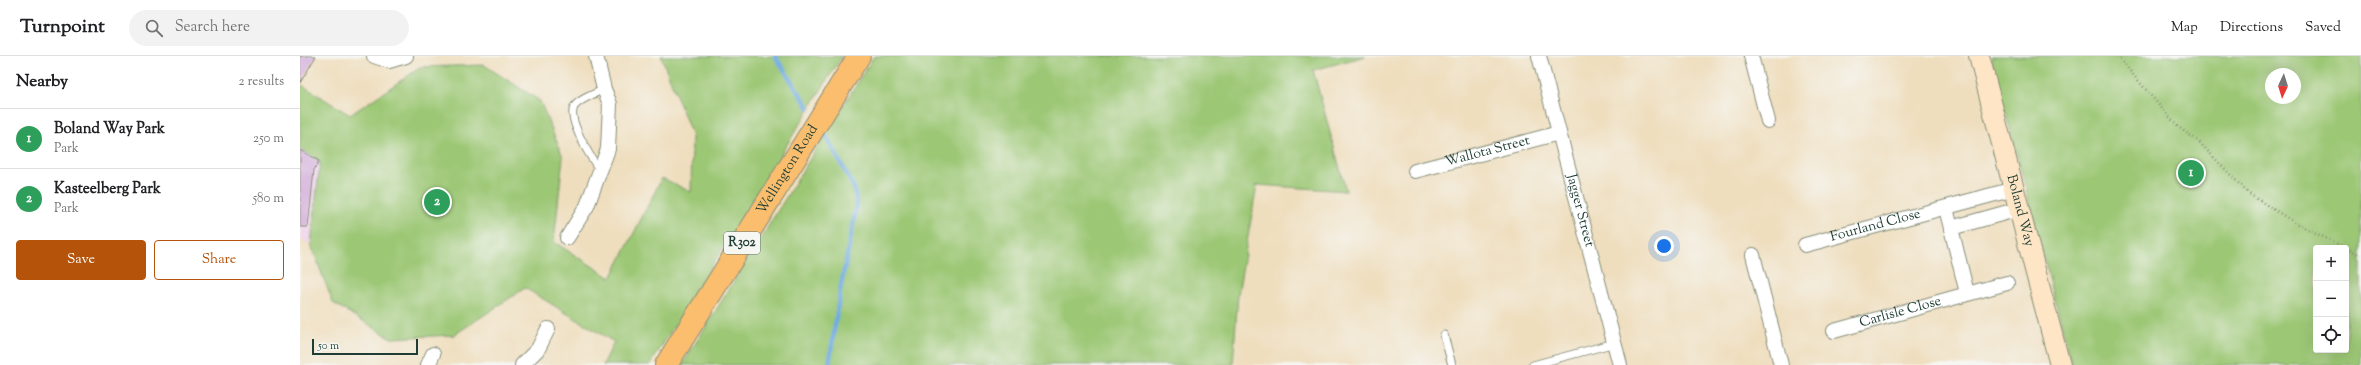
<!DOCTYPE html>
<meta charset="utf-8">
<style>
:root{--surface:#fff;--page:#f2f2f2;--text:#202124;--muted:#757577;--line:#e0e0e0;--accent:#b45309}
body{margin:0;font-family:"Sorts Mill Goudy",serif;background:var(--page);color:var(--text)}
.controls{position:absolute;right:12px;bottom:12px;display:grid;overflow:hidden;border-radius:4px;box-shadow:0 4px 16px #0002}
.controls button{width:36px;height:36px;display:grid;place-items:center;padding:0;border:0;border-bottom:1px solid var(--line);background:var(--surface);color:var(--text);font:20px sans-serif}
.compass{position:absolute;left:1965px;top:12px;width:36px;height:36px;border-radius:50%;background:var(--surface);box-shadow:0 4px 16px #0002;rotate:184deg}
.scale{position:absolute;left:12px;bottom:10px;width:106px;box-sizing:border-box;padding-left:4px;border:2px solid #1f3d34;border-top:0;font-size:11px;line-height:14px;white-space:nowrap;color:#1f3d34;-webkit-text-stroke:3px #f6f6f2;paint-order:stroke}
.you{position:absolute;left:1364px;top:190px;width:14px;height:14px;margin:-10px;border:3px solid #fff;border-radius:50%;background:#1a73e8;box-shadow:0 0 0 6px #1a73e833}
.badge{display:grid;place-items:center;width:26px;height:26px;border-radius:50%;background:var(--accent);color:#fff;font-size:13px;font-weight:700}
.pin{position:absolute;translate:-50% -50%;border:2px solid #fff;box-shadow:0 1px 4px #0006}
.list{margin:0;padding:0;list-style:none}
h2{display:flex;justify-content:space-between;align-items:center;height:52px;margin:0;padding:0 16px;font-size:17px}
h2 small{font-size:13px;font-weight:400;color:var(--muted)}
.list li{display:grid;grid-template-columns:26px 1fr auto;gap:12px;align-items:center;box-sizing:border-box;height:60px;padding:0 16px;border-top:1px solid var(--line)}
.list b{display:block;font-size:15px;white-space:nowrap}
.list p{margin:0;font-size:13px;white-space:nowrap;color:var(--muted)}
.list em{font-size:13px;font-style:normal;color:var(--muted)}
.actions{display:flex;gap:8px;padding:12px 16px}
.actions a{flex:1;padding:9px 0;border:1px solid var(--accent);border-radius:4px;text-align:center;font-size:14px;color:var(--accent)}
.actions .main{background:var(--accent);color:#fff}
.icon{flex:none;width:22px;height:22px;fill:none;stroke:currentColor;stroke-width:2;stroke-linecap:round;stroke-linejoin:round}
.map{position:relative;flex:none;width:2061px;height:309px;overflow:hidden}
header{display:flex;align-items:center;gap:24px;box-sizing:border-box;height:56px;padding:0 20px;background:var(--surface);border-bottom:1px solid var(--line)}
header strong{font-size:19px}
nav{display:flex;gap:22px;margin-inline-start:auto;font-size:14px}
.search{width:280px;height:36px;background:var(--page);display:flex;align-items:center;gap:10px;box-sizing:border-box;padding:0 14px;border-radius:22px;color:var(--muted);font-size:15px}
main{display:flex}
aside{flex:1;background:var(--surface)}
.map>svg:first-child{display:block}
.built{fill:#eed0e8}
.green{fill:#9cc774;stroke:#5e8254;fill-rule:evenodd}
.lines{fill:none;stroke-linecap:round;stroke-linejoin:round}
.stream{stroke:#70abe1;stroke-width:4.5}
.building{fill:#d0a8da}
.lane-casing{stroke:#878e79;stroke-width:9}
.street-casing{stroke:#878e79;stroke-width:16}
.secondary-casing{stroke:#878e79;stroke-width:22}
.primary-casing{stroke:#878e79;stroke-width:24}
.path{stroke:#878e79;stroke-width:2.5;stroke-dasharray:1 3;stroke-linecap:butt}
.lane{stroke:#fff;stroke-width:7}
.street{stroke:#fff;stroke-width:14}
.secondary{stroke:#fde5c5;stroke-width:20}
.primary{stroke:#fabe6e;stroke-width:22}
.labels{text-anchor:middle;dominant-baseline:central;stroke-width:3;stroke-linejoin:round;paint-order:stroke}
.shield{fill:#f6f6f2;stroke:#60746d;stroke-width:1}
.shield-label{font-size:13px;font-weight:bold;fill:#1f3d34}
.street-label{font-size:14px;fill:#1f3d34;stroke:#f6f6f2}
</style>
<header>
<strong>Turnpoint</strong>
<div class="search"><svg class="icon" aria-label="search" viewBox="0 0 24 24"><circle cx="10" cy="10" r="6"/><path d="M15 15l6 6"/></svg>Search here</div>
<nav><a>Map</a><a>Directions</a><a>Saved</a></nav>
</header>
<main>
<aside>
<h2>Nearby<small>2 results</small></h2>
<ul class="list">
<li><span class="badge" style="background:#2e9e5b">1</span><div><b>Boland Way Park</b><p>Park</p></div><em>250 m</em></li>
<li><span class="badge" style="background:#2e9e5b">2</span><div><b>Kasteelberg Park</b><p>Park</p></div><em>580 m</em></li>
</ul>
<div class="actions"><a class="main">Save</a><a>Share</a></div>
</aside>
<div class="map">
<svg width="2061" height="309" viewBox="0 0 2061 309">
<rect width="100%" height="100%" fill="#f6f6f2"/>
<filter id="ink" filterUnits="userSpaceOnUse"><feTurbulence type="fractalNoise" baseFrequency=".025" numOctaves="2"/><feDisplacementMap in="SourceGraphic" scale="8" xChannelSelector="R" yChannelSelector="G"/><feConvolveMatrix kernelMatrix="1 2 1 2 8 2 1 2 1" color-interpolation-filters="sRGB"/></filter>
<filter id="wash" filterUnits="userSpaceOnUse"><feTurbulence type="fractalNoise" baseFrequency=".012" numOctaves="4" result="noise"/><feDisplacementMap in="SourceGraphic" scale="16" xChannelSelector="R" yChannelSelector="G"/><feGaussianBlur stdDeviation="0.9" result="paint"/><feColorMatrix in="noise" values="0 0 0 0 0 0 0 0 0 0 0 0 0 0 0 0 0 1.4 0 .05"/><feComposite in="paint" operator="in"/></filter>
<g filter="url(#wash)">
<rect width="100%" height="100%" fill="#efdebe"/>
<path class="built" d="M0,94l20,12 -9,83 -11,-7z"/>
<g class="green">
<path d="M361,0h181l-192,309h-47l11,-23 -89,-54 -71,47 -63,3 -58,-35 -22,-58 9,-83 -20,-12v-66l50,31 71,-48 63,-2 56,36 23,56 -9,85 57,36 51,-100 29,14 1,-56z"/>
<path d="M574,0h492l-53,14 33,121 -89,-6 -19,109 -5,71h-551z"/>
<path d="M1691,0h370v309h-289zM1971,18h24v24h-24zM2016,192h30v102h-30z"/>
</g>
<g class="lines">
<g class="stream">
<path d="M475,0l34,52"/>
<path d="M525,78l29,54 3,16 -17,87 -11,74"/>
</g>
</g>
<g id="blocks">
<g class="building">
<path d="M0,0h16l-16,27z"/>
<path d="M0,94l19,11 -5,9 -6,57h-8z"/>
</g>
</g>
</g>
<g filter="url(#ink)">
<use href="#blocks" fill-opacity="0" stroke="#878e79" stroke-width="1"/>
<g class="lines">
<g class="lane-casing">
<g id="lane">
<path d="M300,114c-8,-10 -33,-50 -26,-63 5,-8 21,-13 30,-18"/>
<path d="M1144,279l8,30"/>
<path d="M1233,309l82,-22"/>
</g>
</g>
<g class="street-casing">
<g id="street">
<path d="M74,0l15,5 17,-5"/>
<path id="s1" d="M1239,0l81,309"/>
<path d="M1451,0l17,65"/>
<path id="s2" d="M1115,115l144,-38"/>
<path d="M1646,152l21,85"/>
<path d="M1651,172l68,-19"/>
<path d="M267,182l20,-32 21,-57 2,-45 -6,-15 -8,-33"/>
<path id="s3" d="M1505,189l209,-56"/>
<path d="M1453,199l28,110"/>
<path id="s4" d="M1534,275l173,-48"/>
<path d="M128,309l5,-11"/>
<path d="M222,309l16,-16 10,-20"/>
</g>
</g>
<g class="secondary-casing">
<g id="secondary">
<path id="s5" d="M1679,0l81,309"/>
</g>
</g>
<g class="primary-casing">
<g id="primary">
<path id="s6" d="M366,309l193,-309"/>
</g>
</g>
<g class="path">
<path d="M1817,0l60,70 22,16 50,52 45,28 51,26"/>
<path d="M2046,192l15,7"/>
</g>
<use href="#lane" class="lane"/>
<use href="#street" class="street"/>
<use href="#secondary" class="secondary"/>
<use href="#primary" class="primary"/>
</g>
</g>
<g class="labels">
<rect class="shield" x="424" y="176" width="36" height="22" rx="3"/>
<g class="shield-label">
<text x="442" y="187">R302</text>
</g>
<g class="street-label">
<text stroke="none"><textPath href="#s2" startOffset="75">Wallota Street</textPath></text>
<text stroke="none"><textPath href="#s6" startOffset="230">Wellington Road</textPath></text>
<text stroke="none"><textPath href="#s1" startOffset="160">Jagger Street</textPath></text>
<text stroke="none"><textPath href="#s5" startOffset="160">Boland Way</textPath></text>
<text stroke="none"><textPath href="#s3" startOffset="73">Fourland Close</textPath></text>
<text stroke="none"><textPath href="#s4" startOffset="69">Carlisle Close</textPath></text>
</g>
</g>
</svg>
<div class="controls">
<button>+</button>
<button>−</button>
<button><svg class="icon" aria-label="locate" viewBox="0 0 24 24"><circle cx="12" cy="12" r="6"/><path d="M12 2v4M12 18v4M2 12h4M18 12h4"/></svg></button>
</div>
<svg class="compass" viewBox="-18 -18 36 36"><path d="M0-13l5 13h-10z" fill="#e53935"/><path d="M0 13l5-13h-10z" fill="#757577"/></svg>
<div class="scale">50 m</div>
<div class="you"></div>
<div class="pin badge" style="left:1891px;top:117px;background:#2e9e5b">1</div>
<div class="pin badge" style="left:137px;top:146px;background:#2e9e5b">2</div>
</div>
</main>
